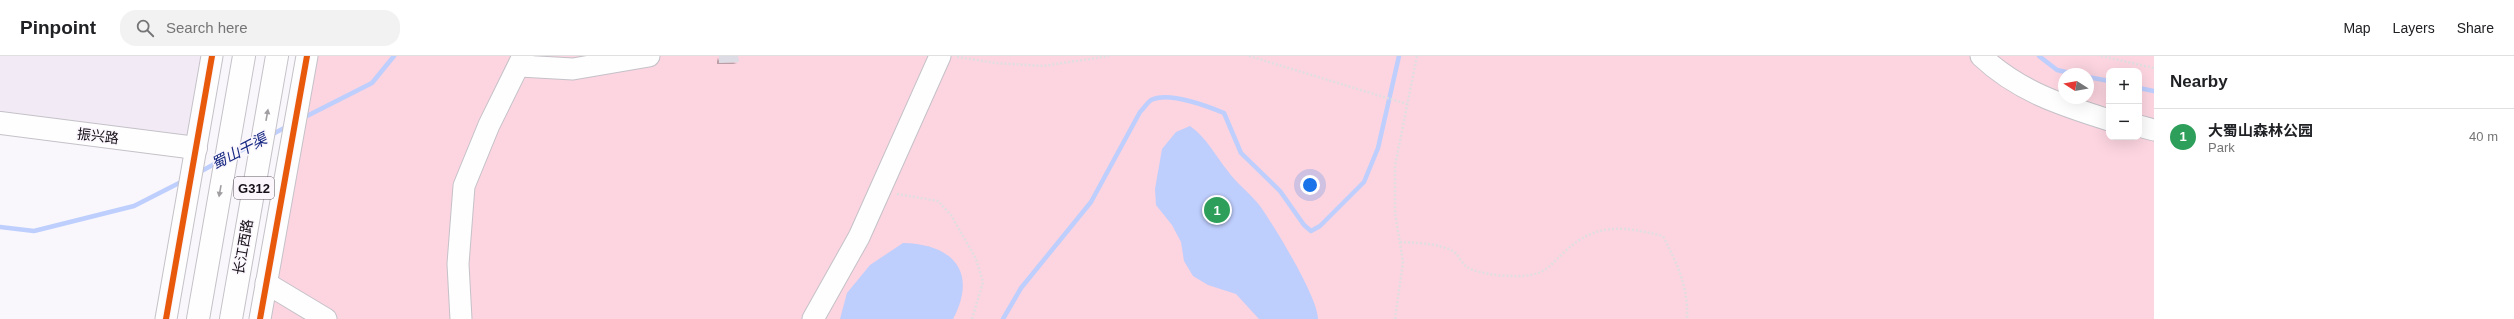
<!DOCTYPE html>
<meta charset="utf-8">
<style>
:root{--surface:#fff;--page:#f2f2f2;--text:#202124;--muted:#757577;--line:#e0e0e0;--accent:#656067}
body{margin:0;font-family:Helvetica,"Noto Sans SC",sans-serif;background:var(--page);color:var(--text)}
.controls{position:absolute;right:12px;top:12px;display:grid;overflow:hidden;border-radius:8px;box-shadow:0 4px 16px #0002}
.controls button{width:36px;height:36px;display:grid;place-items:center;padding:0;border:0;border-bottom:1px solid var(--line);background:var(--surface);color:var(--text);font:20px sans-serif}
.compass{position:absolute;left:2058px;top:12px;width:36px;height:36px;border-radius:50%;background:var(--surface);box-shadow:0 4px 16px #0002;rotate:281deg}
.you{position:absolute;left:1310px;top:129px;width:14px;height:14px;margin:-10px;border:3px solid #fff;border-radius:50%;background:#1a73e8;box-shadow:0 0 0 6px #1a73e833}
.badge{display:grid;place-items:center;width:26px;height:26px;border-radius:50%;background:var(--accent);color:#fff;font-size:13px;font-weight:700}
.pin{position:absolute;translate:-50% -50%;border:2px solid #fff;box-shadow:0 1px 4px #0006}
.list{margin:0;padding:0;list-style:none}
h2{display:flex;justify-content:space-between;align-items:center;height:52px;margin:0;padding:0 16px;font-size:17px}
h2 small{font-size:13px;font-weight:400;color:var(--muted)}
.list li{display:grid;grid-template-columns:26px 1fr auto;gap:12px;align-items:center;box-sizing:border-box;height:56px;padding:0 16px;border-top:1px solid var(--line)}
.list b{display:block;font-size:15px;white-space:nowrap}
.list p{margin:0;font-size:13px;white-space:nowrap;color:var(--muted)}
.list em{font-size:13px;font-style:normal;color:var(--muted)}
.icon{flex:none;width:22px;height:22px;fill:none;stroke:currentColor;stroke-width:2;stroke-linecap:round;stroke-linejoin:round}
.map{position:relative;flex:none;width:2154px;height:263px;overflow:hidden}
header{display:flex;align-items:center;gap:24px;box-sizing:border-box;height:56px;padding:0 20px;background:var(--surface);border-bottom:1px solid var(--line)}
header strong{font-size:19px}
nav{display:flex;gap:22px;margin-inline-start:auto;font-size:14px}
.search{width:280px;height:36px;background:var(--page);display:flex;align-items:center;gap:10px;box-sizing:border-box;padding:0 14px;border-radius:16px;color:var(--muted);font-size:15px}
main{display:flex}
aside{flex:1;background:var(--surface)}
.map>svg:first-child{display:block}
.built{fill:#f2ebf5}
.green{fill:#fcd5e0;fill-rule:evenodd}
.water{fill:#becefd}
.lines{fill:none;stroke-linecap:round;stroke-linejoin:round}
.stream{stroke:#becefd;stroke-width:4.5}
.building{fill:#dddbe3;filter:url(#shadow)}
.minor-casing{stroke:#c5c1c8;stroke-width:23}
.major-casing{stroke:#c5c1c8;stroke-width:24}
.highway-casing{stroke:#c5c1c8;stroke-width:24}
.path{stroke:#e0dee0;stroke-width:2.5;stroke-dasharray:2 2;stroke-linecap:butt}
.minor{stroke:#fefefe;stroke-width:21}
.major{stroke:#fefefe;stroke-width:22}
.highway{stroke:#fefefe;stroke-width:22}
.cycleway-casing{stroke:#faf6fc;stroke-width:8}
.cycleway{stroke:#e8590c;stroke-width:6}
.oneway{fill:#a19ea2}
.labels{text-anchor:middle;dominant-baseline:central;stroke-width:3;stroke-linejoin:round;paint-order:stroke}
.shield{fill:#faf6fc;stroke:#5a545c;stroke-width:1}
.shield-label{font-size:13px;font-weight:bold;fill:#150e18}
.street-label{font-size:14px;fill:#150e18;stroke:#faf6fc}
.water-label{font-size:15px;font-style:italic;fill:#162882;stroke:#faf6fc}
</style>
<header>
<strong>Pinpoint</strong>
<div class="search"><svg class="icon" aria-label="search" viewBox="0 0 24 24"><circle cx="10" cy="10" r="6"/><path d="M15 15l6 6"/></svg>Search here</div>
<nav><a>Map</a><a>Layers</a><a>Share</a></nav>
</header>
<main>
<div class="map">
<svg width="2154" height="263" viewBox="0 0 2154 263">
<defs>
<filter id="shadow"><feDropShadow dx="-3.5" dy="3.5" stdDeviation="1" flood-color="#0004"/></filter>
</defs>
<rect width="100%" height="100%" fill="#f9f7fb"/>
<path class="built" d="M0,0h212l-16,92 -196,-25z"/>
<path class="green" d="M307,0h1847v263h-1894zM2109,15h30v66h-30zM2064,18h24v24h-24z"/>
<g class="water">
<path d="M1190,70c16,11 25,29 37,44 9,13 23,23 33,36 14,20 58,91 58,113h-59l-23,-25 -28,-9 -15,-9 -9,-15 -3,-19 -9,-17 -16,-20 -1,-16 7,-40 14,-17z"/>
<path d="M903,187c50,1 75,29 50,76h-113l7,-26 23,-28z"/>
</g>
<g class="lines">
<g class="stream">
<path d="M2039,0l18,14 18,4"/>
<path d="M2088,21l21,4"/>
<path d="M2139,32l15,3"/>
<path d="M303,62l69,-35 22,-27"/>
<path d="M269,80l19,-10"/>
<path d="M234,98l22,-11"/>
<path d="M198,117l20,-11"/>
<path d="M0,171l34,4 100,-25 51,-26"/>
<path d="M1003,263l18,-31 70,-86 49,-90c4,-4 7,-9 11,-12 18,-9 56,6 73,13l17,40 39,38 24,34 7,6 9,-5 44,-44 14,-34 21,-92"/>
</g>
</g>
<path class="building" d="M719,0h19l1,6 -20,1z"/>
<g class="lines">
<g class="minor-casing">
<g id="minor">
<path d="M1981,0c37,35 80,49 128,64"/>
<path d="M520,10l53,3 76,-13"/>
<path d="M2139,70l15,4"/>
<path d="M266,227l60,36"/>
<path d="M166,263l46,-263"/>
<path d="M260,263l47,-263"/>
<path d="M461,263l-3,-55 6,-78 25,-61 34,-69"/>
<path d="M813,263l46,-82 81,-181"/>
</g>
</g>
<g class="major-casing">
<path id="major" d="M0,67l196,25"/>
</g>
<g class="highway-casing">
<g id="highway">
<path d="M198,263l46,-263"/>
<path d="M231,263l46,-263"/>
</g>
</g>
<g class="path">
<path d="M1249,0l158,48"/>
<path d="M2101,0l53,12"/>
<path d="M957,1l39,6 47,3 66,-10"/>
<path d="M897,138l41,7 13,14 25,44 7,23 -11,37"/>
<path d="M1400,186c17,1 35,1 51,8 7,3 10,13 16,17 12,8 49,11 63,8 15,-2 22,-11 32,-21 33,-32 60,-28 101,-18 15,30 25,49 24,83"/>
<path d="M1395,263l8,-57 -8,-49v-47l22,-110"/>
</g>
<use href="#minor" class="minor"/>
<use href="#major" class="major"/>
<use href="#highway" class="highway"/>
<g class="cycleway-casing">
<g id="cycleway">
<path d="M166,263l46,-263"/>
<path d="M260,263l47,-263"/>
</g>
</g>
<use href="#cycleway" class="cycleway"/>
</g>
<defs><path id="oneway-solid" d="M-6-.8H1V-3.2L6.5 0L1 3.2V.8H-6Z"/></defs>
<g class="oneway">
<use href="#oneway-solid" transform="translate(267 59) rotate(-80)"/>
<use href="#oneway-solid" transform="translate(220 135) rotate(100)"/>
</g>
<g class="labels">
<rect class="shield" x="234" y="121" width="40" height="22" rx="3"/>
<g class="shield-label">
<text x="254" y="132">G312</text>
</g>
<g class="street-label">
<text transform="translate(98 80) rotate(7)">振兴路</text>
<text transform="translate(243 191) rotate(-80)">长江西路</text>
</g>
<g class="water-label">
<text transform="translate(239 95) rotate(-27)">蜀山干渠</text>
</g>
</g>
</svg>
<div class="controls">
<button>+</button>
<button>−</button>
</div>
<svg class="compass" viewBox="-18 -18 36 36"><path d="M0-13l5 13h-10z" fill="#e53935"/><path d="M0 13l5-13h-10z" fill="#757577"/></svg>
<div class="you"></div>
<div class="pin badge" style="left:1217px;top:154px;background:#2e9e5b">1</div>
</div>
<aside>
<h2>Nearby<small></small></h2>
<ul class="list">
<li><span class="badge" style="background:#2e9e5b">1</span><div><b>大蜀山森林公园</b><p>Park</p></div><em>40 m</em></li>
</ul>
</aside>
</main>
